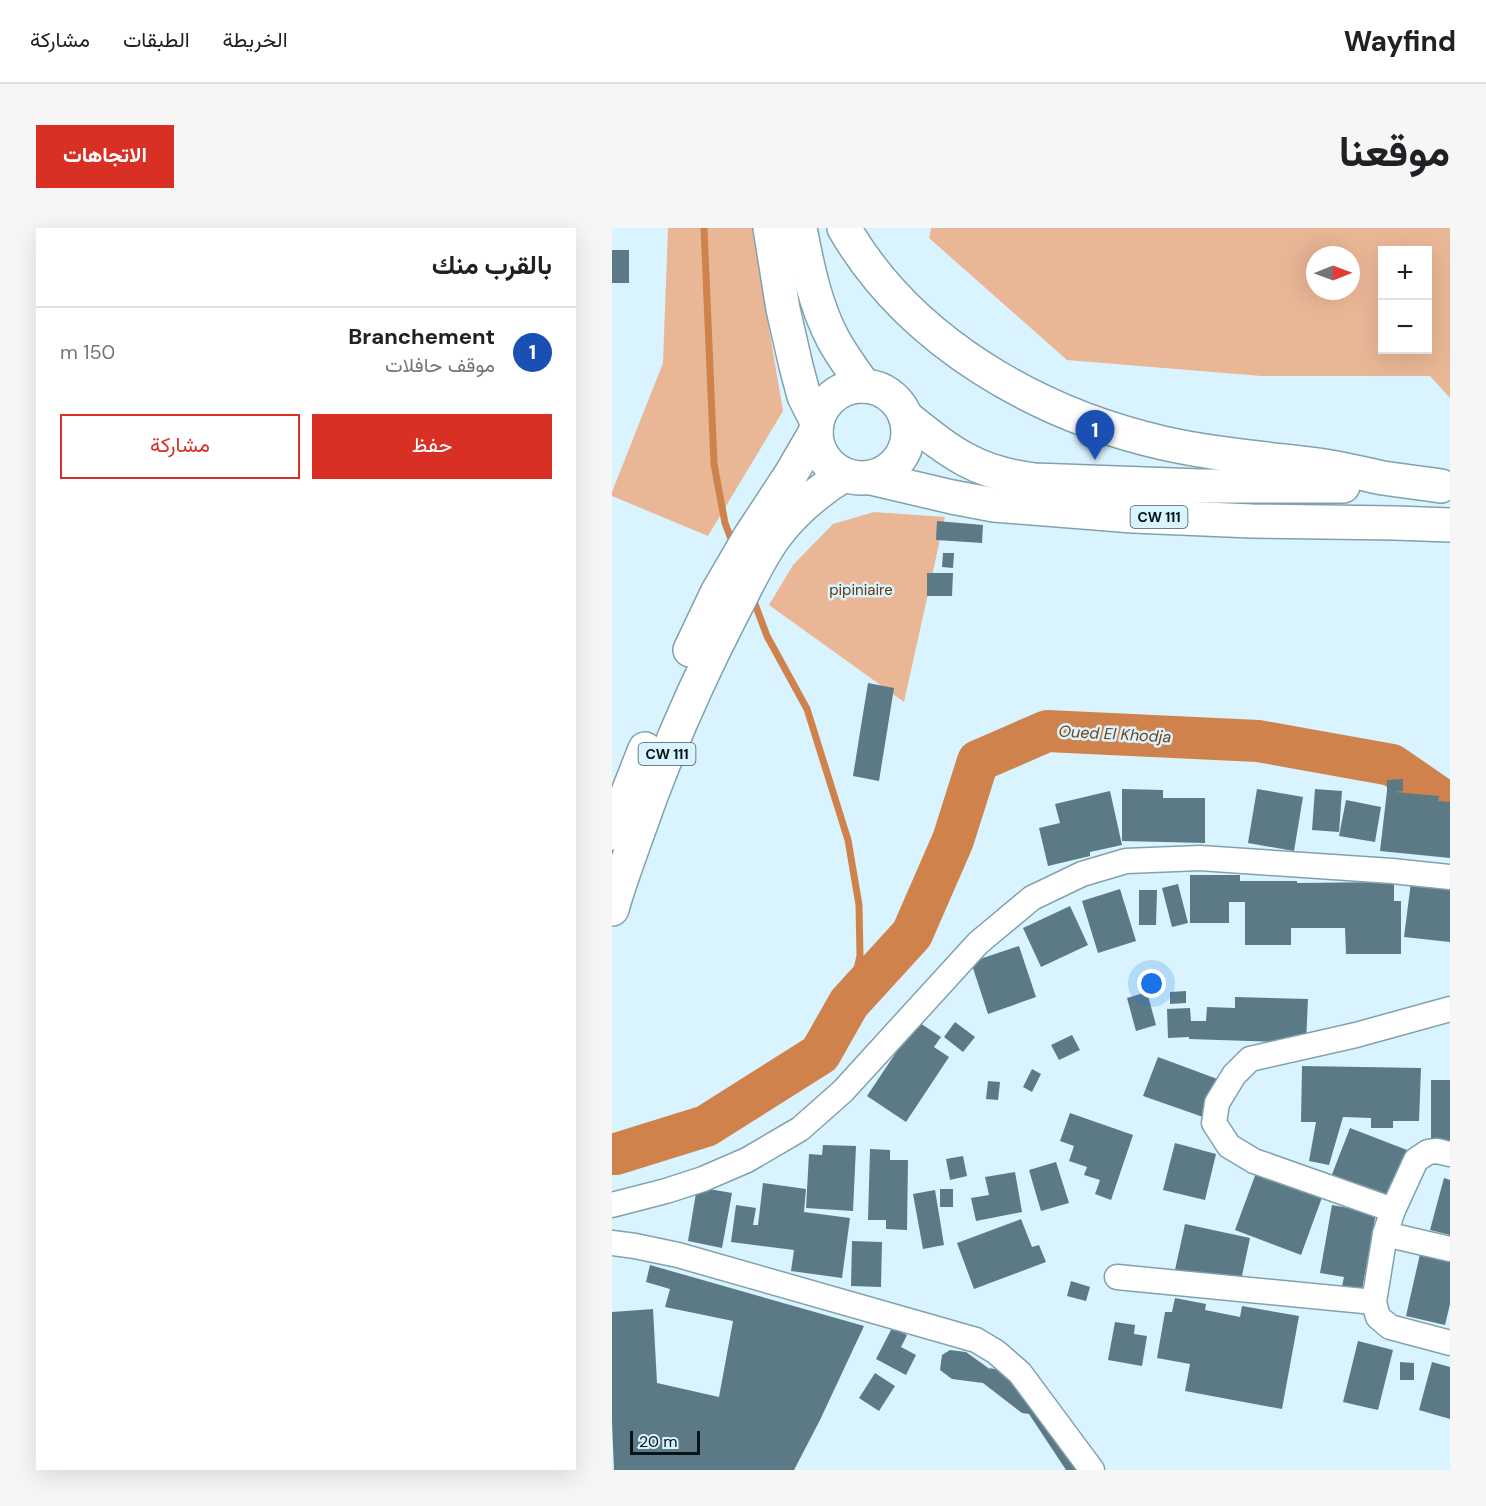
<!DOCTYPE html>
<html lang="ar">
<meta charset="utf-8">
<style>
:root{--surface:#fff;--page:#f6f6f6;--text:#202124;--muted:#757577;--line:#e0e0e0;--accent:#d93025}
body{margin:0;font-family:"DM Sans",Vazirmatn,sans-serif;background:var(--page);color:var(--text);direction:rtl}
.controls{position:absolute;right:18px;top:18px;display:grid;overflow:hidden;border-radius:0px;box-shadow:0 6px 24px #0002}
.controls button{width:54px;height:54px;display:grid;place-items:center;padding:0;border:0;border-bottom:2px solid var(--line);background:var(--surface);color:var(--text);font:30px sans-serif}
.compass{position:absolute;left:694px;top:18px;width:54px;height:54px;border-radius:50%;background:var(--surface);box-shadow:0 6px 24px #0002;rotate:89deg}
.scale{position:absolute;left:18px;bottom:15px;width:70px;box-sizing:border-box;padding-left:6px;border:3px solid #061317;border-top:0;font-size:16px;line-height:21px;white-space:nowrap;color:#061317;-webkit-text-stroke:4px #d9f4fe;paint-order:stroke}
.you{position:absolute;left:540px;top:756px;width:21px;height:21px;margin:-15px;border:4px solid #fff;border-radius:50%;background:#1a73e8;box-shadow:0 0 0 9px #1a73e833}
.badge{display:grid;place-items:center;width:39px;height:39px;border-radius:50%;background:var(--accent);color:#fff;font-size:20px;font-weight:700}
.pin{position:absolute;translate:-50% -50px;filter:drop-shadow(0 2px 3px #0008)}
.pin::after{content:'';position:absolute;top:32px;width:21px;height:18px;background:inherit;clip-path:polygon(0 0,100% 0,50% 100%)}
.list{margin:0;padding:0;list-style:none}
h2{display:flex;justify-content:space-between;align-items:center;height:78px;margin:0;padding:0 24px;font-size:26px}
h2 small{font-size:20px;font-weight:400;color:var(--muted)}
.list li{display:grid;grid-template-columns:39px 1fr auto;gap:18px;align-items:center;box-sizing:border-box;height:90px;padding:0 24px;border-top:2px solid var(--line)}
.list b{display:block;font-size:22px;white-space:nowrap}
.list p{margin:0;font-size:20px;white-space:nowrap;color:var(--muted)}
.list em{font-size:20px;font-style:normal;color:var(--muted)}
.actions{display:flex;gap:12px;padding:18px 24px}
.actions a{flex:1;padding:14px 0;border:2px solid var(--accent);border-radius:0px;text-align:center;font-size:21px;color:var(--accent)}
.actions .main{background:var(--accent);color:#fff}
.map{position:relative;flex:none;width:838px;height:1242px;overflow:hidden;direction:ltr;border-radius:0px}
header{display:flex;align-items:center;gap:36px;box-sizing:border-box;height:84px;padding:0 30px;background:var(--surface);border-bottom:2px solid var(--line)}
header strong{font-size:28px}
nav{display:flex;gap:33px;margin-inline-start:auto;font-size:21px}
.intro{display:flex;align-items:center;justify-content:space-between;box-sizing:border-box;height:144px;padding:0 36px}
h1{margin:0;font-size:42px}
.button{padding:15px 27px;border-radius:0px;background:var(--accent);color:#fff;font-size:21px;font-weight:700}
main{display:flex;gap:36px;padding:0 36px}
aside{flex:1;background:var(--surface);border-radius:0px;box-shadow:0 6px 24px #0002}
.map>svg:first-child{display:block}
.green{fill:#eab796;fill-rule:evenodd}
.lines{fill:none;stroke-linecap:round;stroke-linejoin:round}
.stream{stroke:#cf824b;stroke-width:7}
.river{stroke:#cf824b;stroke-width:42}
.building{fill:#5b7a85}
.street-casing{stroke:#81a2ad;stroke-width:27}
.highway-casing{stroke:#81a2ad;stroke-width:36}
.street{stroke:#fff;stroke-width:24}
.highway{stroke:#fff;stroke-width:33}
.labels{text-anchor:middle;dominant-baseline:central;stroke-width:5;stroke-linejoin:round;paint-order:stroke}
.shield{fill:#d9f4fe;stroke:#45565c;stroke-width:1.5}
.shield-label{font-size:14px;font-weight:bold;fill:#061317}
.park-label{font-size:15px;fill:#68350a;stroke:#d9f4fe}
.water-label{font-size:16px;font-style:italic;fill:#744018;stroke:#d9f4fe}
</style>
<header>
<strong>Wayfind</strong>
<nav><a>الخريطة</a><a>الطبقات</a><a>مشاركة</a></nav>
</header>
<div class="intro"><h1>موقعنا</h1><a class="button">الاتجاهات</a></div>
<main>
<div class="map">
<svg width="838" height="1242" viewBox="0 0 838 1242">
<rect width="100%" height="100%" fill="#d9f4fe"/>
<g class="green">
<path d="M56,0h84l31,183 -75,125 -96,-40v-4l51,-129z"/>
<path d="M319,0h519v170l-20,-22h-169l-194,-16 -138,-122zM770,22h46v100h-46zM703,27h36v36h-36z"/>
<path d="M262,284l71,5 -41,185 -135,-97 24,-40 40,-41z"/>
</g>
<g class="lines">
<g class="stream">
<path d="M92,0l10,236 11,59 8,21"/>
<path d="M140,368l15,40 40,73 41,131 11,65 1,51 -11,47"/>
</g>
<path class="river" d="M0,926h4l90,-28 114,-72 29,-51 63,-69 41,-94 25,-79 69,-30 211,10 134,24 58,40"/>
</g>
<g class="building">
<rect x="0" y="22" width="17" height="33"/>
<path d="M325,293l46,4 -1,18 -46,-3z"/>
<path d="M331,325h11l-1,15 -11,-1z"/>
<path d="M315,345h26l-1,23h-25z"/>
<path d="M256,455l26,5 -15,93 -26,-5z"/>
<path d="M791,551v12l-8,1 44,4 -1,5 12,1v56l-70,-7 7,-60v-11z"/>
<path d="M510,561l41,1v8h42v45l-83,-2z"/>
<path d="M645,561l46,8 -9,54 -46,-8z"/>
<path d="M703,561l27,2 -3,41 -27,-2z"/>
<path d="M498,563l12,54 -32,7v4l-42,10 -9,-38 21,-5 -5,-19z"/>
<path d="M734,572l35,7 -6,35 -36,-6z"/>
<path d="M578,647h50v6h57v2l97,-1v19h7v53h-55l-1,-26h-54v17h-46v-43h-16v21h-39z"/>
<path d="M799,654l39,5v55l-46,-5z"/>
<path d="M566,656l10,39 -16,4 -10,-39z"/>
<path d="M508,661l16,52 -38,12 -16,-52z"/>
<path d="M527,662h18l-1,35h-17z"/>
<path d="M458,678l18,39 -47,22 -18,-39z"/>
<path d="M407,718l17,51 -48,17 -17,-52z"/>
<path d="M574,763v12l-16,1v-12z"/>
<path d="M535,764l9,33 -20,6 -9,-33z"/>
<path d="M623,769l73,2 -2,44 -117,-4v-2l-21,1 -1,-29 23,-1 1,13h15l1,-14 28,1z"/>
<path d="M305,793l24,16 -7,10 15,10 -43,65 -39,-26z"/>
<path d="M343,794l20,15 -12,15 -19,-15z"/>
<path d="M460,807l8,15 -21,10 -8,-15z"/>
<path d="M546,829l62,23 -14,38 -63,-22z"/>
<path d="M690,838l119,2 -2,53h-26v7h-22v-10l-28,-1 -14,48 -20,-4 7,-39h-15z"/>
<path d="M420,841l9,5 -9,18 -9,-5z"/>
<rect x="819" y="852" width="19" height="65"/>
<path d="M376,853l12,1 -2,18 -12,-1z"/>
<path d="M458,885l63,22 -22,65 -16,-6 5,-14 -16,-5 3,-8 -18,-6 5,-15 -14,-5z"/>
<path d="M738,900l57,22 -19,49 -57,-22z"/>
<path d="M563,915l41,11 -11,46 -42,-10z"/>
<path d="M211,917l33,1 -3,65 -47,-3 3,-54 13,1z"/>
<path d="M258,921l20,1v10h18l-1,70 -21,-1v-9h-18z"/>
<path d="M351,928l4,20 -17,4 -4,-21z"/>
<path d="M444,934l13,41 -28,8 -12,-41z"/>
<path d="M403,944l7,40 -46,9 -5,-23 18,-3 -4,-18z"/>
<path d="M644,945l68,19 -23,63 -66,-25z"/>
<path d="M832,950l6,2v55l-20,-5z"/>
<path d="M151,955l43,6 -2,23 46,6 -8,60 -51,-7 3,-21 -63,-8 5,-37 20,3 -3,17h5z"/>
<path d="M85,959l35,6 -10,55 -34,-7z"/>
<rect x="328" y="961" width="13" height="18"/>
<path d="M323,962l9,55 -21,4 -10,-55z"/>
<path d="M720,977l44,8 -14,77 -20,-4 2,-9 -24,-4z"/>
<path d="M409,991l11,28 7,-2 7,17 -72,27 -17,-46z"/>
<path d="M573,996l65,14 -10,47 -65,-15z"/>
<path d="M240,1013l30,1 -1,45 -30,-1z"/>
<path d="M808,1026l30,7v43l-5,21 -39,-9z"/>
<path d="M38,1037l214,61 -44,94 -26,50h-180l-2,-48v-110l41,-3 4,74 62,14 14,-76 -68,-14 5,-18 -24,-7z"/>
<path d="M459,1053l19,6 -4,14 -19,-5z"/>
<path d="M563,1070l31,6 -1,6 35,7 2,-11 57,10 -17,93 -97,-18 5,-27 -33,-6 8,-46h7z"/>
<path d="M503,1094l20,3 -1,9 13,2 -5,30 -34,-6z"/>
<path d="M280,1100l15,7 -6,12 15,8 -10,20 -30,-16z"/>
<path d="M746,1113l35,9 -15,60 -35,-8z"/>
<path d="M338,1122l16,2 25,18 -2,-2 17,3 79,99h-19l-37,-56 -7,-1 -39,-30 -31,-4 -12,-9 2,-15z"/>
<path d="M788,1134l14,1v17h-14z"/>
<path d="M820,1134l18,5v52l-31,-9z"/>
<path d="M263,1145l20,13 -16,25 -20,-13z"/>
</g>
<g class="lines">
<g class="street-casing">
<g id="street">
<path d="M838,926l-13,-3 -9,1 -12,8 -23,50 -8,24 -11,68 4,15 12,10 60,16"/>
<path d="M0,977l54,-14 37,-12 44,-19 53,-31 43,-38 135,-148 54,-45 50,-24 44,-13 74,-3 192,13 58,6"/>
<path d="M781,982l-139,-49 -25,-15 -15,-23 3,-20 17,-28 16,-16 106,-24 94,-26"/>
<path d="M773,1006l65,15"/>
<path d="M0,1015l23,3 43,9 298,85 20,12 24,21 72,97"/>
<path d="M505,1049l257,25"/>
</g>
</g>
<g class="highway-casing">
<g id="highway">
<path d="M158,0l13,81 13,57 8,30 13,26"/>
<path d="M188,0c7,37 15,77 33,111 9,17 21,32 31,47"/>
<path d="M232,0c66,114 193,186 319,215 53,12 108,16 162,23 19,3 38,8 58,12 19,3 39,5 58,8"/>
<circle cx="250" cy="204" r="46"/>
<path d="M293,188c45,36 70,57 129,64l166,6h143"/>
<path d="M259,250l81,19 42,8 139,11 119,5 143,2 55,2"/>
<path d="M78,422l27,-57 32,-55 42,-64 25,-43"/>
<path d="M0,605l33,-84"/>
<path d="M0,681c7,-25 16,-49 25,-74 26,-76 58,-149 95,-221 14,-26 26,-55 44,-79 19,-25 42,-44 68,-60"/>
</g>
</g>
<use href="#street" class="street"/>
<use href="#highway" class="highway"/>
</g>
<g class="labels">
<g class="shield">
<rect x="518.5" y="278" width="57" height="22" rx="4.5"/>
<rect x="26.5" y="515" width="57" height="22" rx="4.5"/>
</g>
<g class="shield-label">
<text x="547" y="289">CW 111</text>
<text x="55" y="526">CW 111</text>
</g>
<g class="park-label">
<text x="249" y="362">pipiniaire</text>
</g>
<g class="water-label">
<text transform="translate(503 506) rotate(3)">Oued El Khodja</text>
</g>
</g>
</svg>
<div class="controls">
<button>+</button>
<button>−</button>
</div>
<svg class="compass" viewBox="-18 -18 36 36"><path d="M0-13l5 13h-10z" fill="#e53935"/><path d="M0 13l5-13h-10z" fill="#757577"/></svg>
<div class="scale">20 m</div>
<div class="you"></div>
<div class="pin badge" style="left:483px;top:232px;background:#1a4fb4">1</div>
</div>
<aside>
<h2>بالقرب منك<small></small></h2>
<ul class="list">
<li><span class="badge" style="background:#1a4fb4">1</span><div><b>Branchement</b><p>موقف حافلات</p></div><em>150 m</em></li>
</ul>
<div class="actions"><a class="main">حفظ</a><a>مشاركة</a></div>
</aside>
</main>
